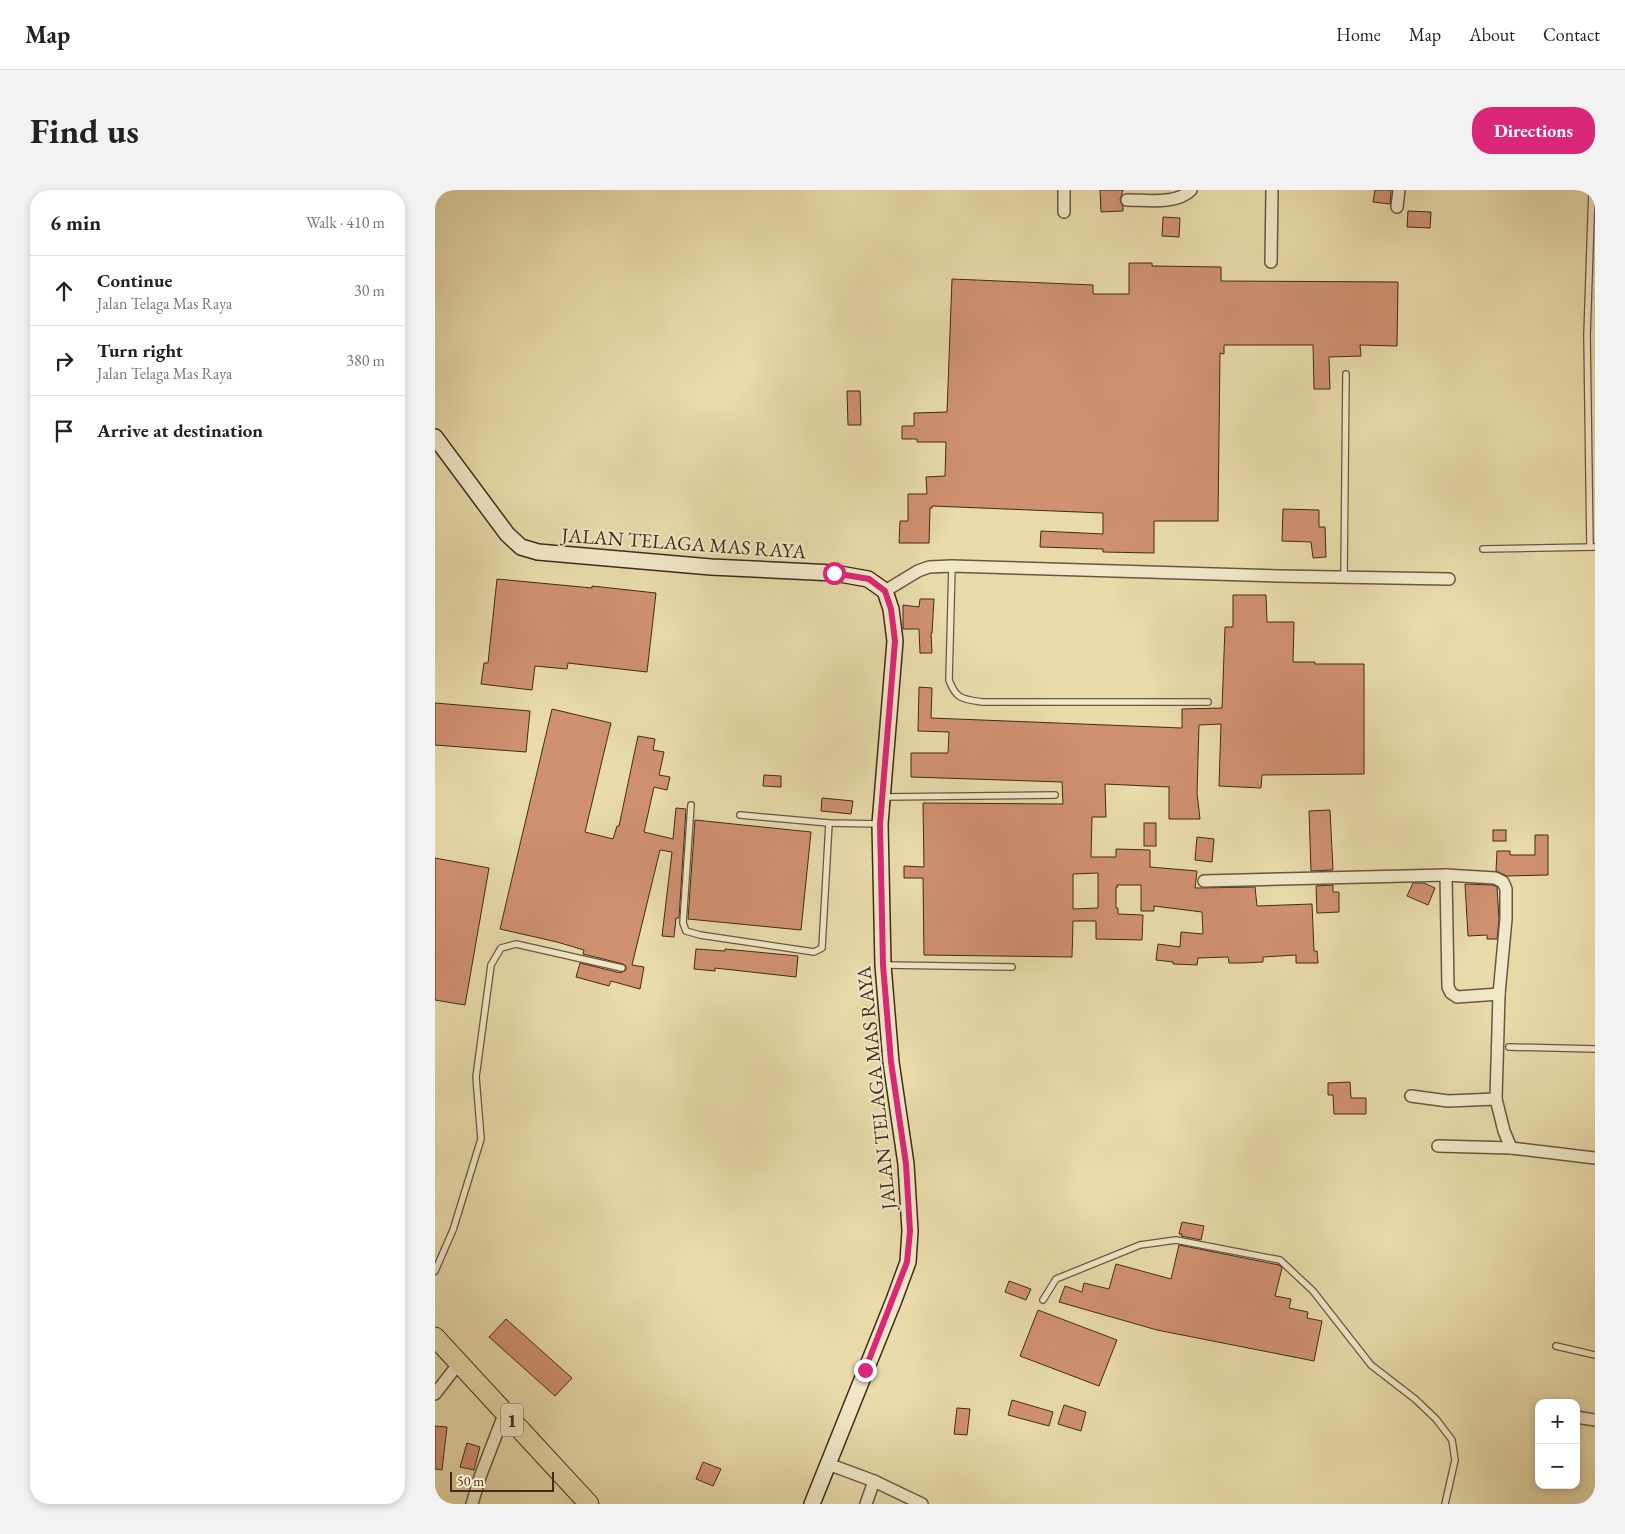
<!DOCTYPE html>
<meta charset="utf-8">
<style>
:root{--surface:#fff;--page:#f2f2f2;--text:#222;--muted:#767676;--line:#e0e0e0;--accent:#db2777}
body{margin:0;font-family:"EB Garamond",serif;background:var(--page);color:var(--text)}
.controls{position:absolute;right:15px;bottom:15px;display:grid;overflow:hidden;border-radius:10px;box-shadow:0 2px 8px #0003}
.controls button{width:45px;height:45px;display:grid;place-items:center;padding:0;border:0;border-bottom:1px solid var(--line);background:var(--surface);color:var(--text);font:25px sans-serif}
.scale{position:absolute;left:15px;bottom:12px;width:104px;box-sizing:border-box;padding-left:5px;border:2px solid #3e2b1d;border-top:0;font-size:14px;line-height:18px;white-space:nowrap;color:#3e2b1d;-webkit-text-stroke:4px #f1e8c8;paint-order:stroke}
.stop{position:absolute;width:15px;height:15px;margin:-11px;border:4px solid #db2777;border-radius:50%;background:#fff}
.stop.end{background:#db2777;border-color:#fff;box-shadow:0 1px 5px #0008}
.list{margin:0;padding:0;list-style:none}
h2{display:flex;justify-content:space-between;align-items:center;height:65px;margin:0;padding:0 20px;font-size:21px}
h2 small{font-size:16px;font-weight:400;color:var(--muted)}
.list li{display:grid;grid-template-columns:32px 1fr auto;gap:15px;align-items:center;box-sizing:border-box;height:70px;padding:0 20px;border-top:1px solid var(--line)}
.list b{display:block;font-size:19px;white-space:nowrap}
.list p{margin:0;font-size:16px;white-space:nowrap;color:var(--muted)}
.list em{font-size:16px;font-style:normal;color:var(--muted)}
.icon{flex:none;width:28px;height:28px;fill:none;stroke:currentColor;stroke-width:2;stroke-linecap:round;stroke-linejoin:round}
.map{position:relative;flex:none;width:1160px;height:1314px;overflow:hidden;border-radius:20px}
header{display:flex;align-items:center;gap:30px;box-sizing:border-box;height:70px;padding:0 25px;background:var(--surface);border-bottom:1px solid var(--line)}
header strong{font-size:24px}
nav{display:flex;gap:28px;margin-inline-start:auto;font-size:18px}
.intro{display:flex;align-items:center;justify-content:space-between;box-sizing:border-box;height:120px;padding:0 30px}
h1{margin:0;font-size:35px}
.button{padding:12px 22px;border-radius:20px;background:var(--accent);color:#fff;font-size:18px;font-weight:700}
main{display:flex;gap:30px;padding:0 30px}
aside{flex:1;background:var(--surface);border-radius:20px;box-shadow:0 2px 8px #0003}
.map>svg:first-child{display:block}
.building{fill:#d09171;stroke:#3e2b1d;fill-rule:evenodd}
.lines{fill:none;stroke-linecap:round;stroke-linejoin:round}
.service-casing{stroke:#695740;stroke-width:8}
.minor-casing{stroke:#695740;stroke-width:14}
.secondary-casing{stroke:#3e2b1d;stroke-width:18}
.trunk-casing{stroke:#3e2b1d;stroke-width:21}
.service{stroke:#f1e8c8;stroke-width:5.5}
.minor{stroke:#f1e8c8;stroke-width:11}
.secondary{stroke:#f1e8c8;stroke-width:15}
.trunk{stroke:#e9dbaa;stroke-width:19}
.route{stroke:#db2777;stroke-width:6}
.labels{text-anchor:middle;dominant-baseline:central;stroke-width:4;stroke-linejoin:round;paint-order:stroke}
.shield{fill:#f1e8c8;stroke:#746450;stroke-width:1}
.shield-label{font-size:19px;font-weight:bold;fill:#3e2b1d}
.street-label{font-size:20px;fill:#3e2b1d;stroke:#f1e8c8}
</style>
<header>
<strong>Map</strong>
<nav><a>Home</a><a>Map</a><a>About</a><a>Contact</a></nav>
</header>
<div class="intro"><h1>Find us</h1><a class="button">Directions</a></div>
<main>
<aside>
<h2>6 min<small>Walk · 410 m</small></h2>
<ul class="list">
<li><svg class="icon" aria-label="ahead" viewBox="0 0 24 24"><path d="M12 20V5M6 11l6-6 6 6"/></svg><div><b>Continue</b><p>Jalan Telaga Mas Raya</p></div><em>30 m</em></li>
<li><svg class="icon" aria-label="right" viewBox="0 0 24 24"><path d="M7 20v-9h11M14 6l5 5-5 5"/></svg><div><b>Turn right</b><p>Jalan Telaga Mas Raya</p></div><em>380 m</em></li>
<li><svg class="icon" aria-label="arrive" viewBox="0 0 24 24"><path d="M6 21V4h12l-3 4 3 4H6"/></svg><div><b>Arrive at destination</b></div></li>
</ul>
</aside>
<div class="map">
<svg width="1160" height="1314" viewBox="0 0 1160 1314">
<rect width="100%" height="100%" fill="#e9dbaa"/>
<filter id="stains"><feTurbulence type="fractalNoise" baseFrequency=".004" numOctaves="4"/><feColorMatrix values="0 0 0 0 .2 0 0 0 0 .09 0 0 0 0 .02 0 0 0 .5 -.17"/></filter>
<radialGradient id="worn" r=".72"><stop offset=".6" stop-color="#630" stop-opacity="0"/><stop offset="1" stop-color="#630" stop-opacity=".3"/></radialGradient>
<g class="building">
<path d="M665,0h23l-3,10 3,7v4l-22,1z"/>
<path d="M940,0h16l-1,14 -17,-2z"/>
<path d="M973,21l23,1 -1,16 -23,-1z"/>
<path d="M728,27l17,1 -1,19 -17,-1z"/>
<path d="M694,73h23v3l69,1v14l177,1 -1,64 -37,-1 1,11 -32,1 1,32h-16l-1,-44h-89v9l-4,-1 -2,168h-64v32l-51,-1v-3l-63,-2 1,-16 62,3v-21l-171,-7v2h-2l-1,35h-30l1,-22h8v-27h19l-1,-17 19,-1 1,-34h-29v-3h-15v-13h12v-13l33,-1 5,-133 141,6v9h36z"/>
<path d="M412,201h13l1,34h-13z"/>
<path d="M848,319l36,1v17h6l1,30 -13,1 -2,-16 -29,-1z"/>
<path d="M62,389l95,9v-2l64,7 -9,79 -79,-9 -1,6 -32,-3 -3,24 -51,-6 3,-21h4z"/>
<path d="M798,405h33l1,27h27l-1,40h22v2h49v110l-102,1 -1,13 -42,-2 2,-62 -22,1 -2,68 3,26h-31v-32l-64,-3 1,33h-14l-1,40h25v-8l34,1v17l47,4 -2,17 60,-1 2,19 55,-2 2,47h3l1,12h-22v-8l-33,2v5l-19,1h-15l-1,-6 -30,1 -1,7 -24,-1v-2l-17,-2 2,-16 22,3 1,-15 22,2 -1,-22 -48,-6v5h-13v-26h-24l1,2h-2v21h2v6l25,1 -1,25 -46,-1v-18h-23l-1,36 -148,-2 -1,-77h-19v-12l20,1 -1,-64 140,1 -1,-22 -151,-5v-24h37l1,-21 -31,-1 1,-44 13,1 -1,30 251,10v-19l40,-1 3,-81h8zM663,683v35l-25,1v-35z"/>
<path d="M485,409h14l-2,34h-1l1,20h-12l-1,-24h-16v-24l16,2z"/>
<path d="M0,513l95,8 -4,41 -91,-7z"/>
<path d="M117,519l59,14 -26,109 28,7 4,-13h2l19,-90 17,3 -2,11 11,2 -5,23 11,2 -3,13 -13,-3 -10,45 29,7 3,-31 10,1 -7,109h-3l-2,19 -12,-1 10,-84 -12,-2 -28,115 12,2 -4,22 -29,-8 -2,5 -33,-9 4,-14 41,10 5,-3v-4l-3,-2 -40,-10 1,-4 -27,-8 -57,-13z"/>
<path d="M329,585l17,1v11l-18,-1z"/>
<path d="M387,608l31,3 -2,13 -30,-3z"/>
<path d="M895,620l3,60 -22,1 -2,-60z"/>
<path d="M260,630l116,12 -10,98 -113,-11z"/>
<rect x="709" y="633" width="12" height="23"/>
<rect x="1058" y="640" width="13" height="11"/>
<path d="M1100,645h13v40l-41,1 -11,-5 1,-20h13v4h25z"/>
<path d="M762,647l17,2 -2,23 -17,-2z"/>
<path d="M0,668l54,10 -24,137 -30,-5z"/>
<path d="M978,693h11l11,5 -7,17 -21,-9z"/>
<path d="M1030,694l28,1 4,2 2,32 -2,20h-10v-4l-19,1z"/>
<path d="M898,695v7h6v20l-22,1 -1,-27z"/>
<path d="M261,759l29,2v-2l73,7 -2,21 -81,-9v3l-21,-2z"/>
<path d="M915,892l1,16h15v16h-32l-1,-19h-5v-12z"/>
<path d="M747,1032l22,4 -3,14 -20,-4 1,-2h-3z"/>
<path d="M744,1055l100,20 3,3 -7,28 16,3 -2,9 19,4 -1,6 15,3 -8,40 -157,-31 -98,-28 6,-16 17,6 2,-9 25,6 7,-25 55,15z"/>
<path d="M574,1091l22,8 -5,11 -21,-8z"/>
<path d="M603,1120l79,30 -18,46 -79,-30z"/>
<path d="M71,1129l66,59 -17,18 -66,-59z"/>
<path d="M577,1210l41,12 -4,14 -41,-11z"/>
<path d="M629,1215l22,7 -5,19 -23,-7z"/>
<path d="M522,1218l13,1 -3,26 -13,-1z"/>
<path d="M0,1236l12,1 -5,43 -7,-1z"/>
<path d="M32,1253l13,4 -6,23 -14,-3z"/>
<path d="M268,1272l18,7 -8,17 -17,-7z"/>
</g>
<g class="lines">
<g class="service-casing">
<g id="service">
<path d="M1155,357l-3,-212 5,-145"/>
<path d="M1048,359l112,-2"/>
<path d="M517,376l-3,114c7,19 13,19 33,22h226"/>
<path d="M909,387l2,-203"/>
<path d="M448,607l172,-2"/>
<path d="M256,615l-8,118 3,8 14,4 114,17 8,-4 7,-125"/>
<path d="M305,625l89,8 51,1"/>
<path d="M450,775l127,2"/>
<path d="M1074,857l86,2"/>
<path d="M0,1081l18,-41 28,-91 -5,-62 15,-112 10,-17 15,-4 106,24"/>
<path d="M608,1110l13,-21 84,-34 36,-5 104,20 33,31 58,74 44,34 21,20 16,21 3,20 -10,44"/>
<path d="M1121,1156l39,9"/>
</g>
</g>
<g class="minor-casing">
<g id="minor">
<path d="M629,0v22"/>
<path d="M692,10c19,0 49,5 64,-10"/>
<path d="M962,17l2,-17"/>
<path d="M836,72l1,-72"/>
<path d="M450,401l33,-20 11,-4 23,-1 327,10 170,3"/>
<path d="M1011,685l2,112 3,6 6,4 42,-3"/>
<path d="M769,691l242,-6 49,3 8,4 3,7v30l-7,75 -3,105 8,32 7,17"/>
<path d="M976,906l37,5 48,-2"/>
<path d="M1003,956l73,2 84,10"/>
<path d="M0,1204l24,-31"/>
<path d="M1141,1227l19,3"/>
<path d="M393,1274l46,17 48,23"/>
<path d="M37,1314l8,-27 25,-65"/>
<path d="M431,1314l8,-23"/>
</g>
</g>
<g class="secondary-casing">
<path id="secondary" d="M0,247l72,97 14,13 17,5 173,15 123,6 34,6 17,12 6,18 4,32 -15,183 3,141 8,97 15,102 4,67 -2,31 -14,38 -82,204"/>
</g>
<g class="trunk-casing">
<path id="trunk" d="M0,1147l154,167"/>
</g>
<use href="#service" class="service"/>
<use href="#minor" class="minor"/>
<use href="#secondary" class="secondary"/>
<use href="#trunk" class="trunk"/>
</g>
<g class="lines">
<path class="route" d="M399,383l35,6 16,12 6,18 4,32 -15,183 3,141 8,97 15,102 4,67 -3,31 -42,108"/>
</g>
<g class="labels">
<rect class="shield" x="66" y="1213.5" width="22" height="33" rx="4"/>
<g class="shield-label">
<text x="77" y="1230">1</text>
</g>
<g class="street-label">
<text transform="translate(249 353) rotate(4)">JALAN TELAGA MAS RAYA</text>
<text transform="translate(441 898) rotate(-96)">JALAN TELAGA MAS RAYA</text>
</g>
</g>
<rect width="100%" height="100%" filter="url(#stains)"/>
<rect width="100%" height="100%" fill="url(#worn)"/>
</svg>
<div class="controls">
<button>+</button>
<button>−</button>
</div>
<div class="scale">50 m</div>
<div class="stop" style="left:399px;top:383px"></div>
<div class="stop end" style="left:430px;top:1180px"></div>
</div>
</main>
